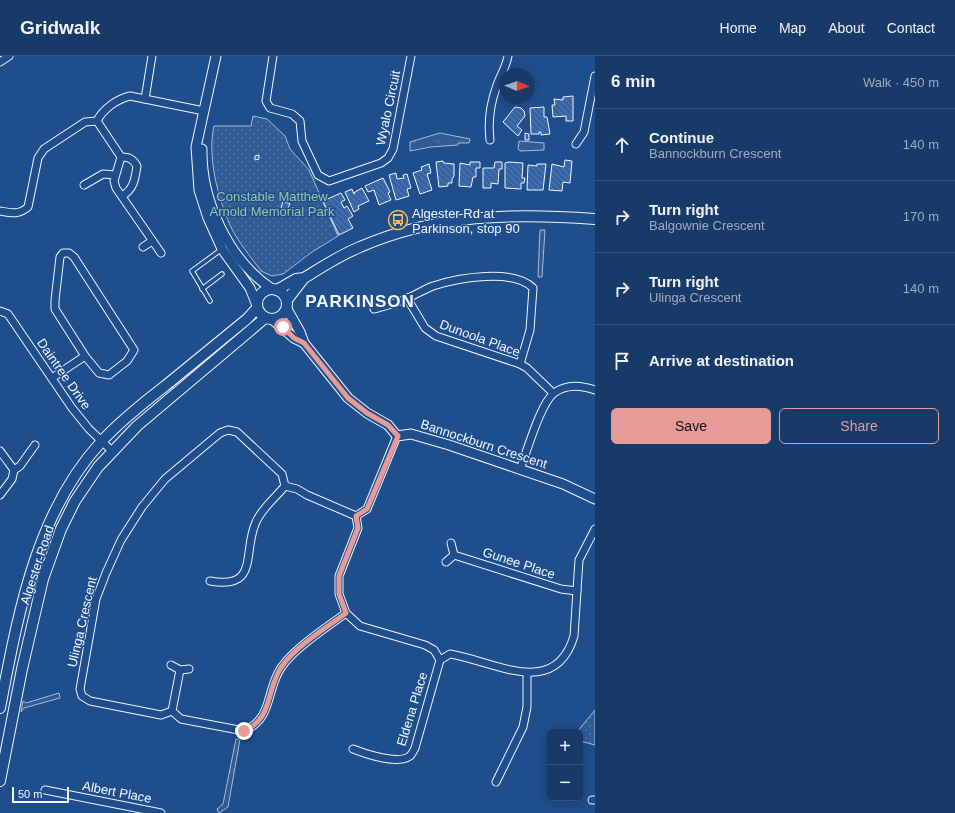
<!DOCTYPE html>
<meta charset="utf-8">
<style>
:root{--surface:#173a69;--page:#20416f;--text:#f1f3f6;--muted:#9eadc0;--line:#36547d;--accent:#e69b98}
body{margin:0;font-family:Arial,sans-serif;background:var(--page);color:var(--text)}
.controls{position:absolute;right:12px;bottom:12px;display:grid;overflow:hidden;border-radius:6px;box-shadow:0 2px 10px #0003}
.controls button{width:36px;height:36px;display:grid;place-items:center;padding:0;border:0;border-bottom:1px solid var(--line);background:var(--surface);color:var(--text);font:20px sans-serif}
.compass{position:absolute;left:499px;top:12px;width:36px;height:36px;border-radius:50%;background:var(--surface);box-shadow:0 2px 10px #0003;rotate:92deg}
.scale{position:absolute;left:12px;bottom:10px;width:57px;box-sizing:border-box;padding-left:4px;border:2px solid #f2f6ff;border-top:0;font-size:11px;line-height:14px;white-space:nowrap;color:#f2f6ff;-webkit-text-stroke:3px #1f4e8c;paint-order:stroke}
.stop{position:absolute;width:12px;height:12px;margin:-9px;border:3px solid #e69b98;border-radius:50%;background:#fff}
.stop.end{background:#e69b98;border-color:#fff;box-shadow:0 1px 4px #0008}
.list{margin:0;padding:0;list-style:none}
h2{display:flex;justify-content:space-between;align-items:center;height:52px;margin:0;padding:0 16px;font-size:17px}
h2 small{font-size:13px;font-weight:400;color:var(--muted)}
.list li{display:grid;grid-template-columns:26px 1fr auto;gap:12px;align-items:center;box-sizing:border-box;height:72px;padding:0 16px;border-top:1px solid var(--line)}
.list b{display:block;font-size:15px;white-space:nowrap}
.list p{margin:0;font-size:13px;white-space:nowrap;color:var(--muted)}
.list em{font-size:13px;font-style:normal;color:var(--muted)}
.actions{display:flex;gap:8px;padding:12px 16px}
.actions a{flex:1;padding:9px 0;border:1px solid var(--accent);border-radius:6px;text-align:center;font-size:14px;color:var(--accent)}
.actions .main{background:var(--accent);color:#111}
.icon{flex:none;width:22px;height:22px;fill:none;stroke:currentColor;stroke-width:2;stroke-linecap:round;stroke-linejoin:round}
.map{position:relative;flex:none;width:595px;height:757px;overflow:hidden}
header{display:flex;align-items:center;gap:24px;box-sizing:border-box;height:56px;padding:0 20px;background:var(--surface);border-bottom:1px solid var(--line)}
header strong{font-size:19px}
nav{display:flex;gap:22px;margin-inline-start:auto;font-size:14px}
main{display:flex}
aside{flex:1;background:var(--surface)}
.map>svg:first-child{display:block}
.grass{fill:url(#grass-tufts);stroke:#a8bbd7}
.park{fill:url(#park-dots);stroke:#a8bbd7}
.building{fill:url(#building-back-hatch);stroke:#f2f6ff}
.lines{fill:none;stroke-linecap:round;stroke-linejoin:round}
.service-casing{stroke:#f2f6ff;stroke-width:5.5}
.minor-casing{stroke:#f2f6ff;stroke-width:9}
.tertiary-casing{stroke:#f2f6ff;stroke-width:11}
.secondary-casing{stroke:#f2f6ff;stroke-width:12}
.service{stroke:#1f4e8c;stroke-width:3.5}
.minor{stroke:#1f4e8c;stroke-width:7}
.tertiary{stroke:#1f4e8c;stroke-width:9}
.secondary{stroke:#1f4e8c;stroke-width:10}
.route{stroke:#e69b98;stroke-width:5}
.labels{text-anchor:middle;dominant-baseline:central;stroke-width:3;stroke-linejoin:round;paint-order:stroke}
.street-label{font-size:13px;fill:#f2f6ff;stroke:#1f4e8c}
.park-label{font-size:13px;fill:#97c8a6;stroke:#1f4e8c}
.poi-label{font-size:13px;fill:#f2f6ff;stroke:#1f4e8c;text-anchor:start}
.district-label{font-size:17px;font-weight:bold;letter-spacing:1px;fill:#f2f6ff;stroke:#1f4e8c}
</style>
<header>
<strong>Gridwalk</strong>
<nav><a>Home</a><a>Map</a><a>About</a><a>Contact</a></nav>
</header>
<main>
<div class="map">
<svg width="595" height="757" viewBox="0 0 595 757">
<defs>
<pattern id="grass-tufts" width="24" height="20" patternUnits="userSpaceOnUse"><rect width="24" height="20" fill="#305b95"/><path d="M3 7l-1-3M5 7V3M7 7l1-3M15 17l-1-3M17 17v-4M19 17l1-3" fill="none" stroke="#4e73a5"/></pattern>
<pattern id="park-dots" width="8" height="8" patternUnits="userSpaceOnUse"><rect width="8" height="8" fill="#305b95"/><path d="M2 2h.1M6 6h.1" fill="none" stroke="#4e73a5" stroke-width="1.8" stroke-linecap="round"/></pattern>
<pattern id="building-back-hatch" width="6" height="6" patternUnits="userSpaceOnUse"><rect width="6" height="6" fill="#3563a3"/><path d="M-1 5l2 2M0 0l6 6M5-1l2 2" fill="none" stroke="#537ab1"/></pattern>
</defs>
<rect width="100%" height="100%" fill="#1f4e8c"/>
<g class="grass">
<path d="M440,77l30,6 -1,4h-11v2l-27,2 -21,4v-9z"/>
<path d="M519,85l25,2v7l-24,1 -2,-2z"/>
<path d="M540,174h5l-3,47h-4z"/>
<path d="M59,637l1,5 -36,10 -3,4 2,-11 3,2z"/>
<path d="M236,683h4l-12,68 -9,6 -2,-4 6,-5z"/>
</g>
<g class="park">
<path d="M253,60l14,3 18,17 5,13 19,21 29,66 -26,16 -29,22 -11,2 -11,-5c-10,-14 -24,-30 -31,-46 -12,-27 -23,-69 -16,-99h37z"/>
<path d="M595,654v35l-15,-4v-9h-3z"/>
</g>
<g class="building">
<path d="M573,40v25h-7v-5l-13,1 -1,-12h3l-1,-6 9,1v-3z"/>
<path d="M515,51l6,1 3,3 1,5 -8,10 5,4 -4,6 -15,-14z"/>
<path d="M544,51v10h3l3,17 -9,1v-3h-2v2h-8l-1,-26z"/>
<path d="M525,77l4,1v6h-4z"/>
<path d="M259,99v4l-4,1v-4z"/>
<path d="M565,104l7,1 -2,22 -7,-1 -1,9 -13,-1 3,-26 12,3z"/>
<path d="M443,105l1,2 10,1v12l-2,3v4h-4v3l-9,1 -3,-25z"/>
<path d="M470,106h10v6h-4v9h-3l-2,10 -12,-1 1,-23 10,2z"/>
<path d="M495,106h7v7h-3l-1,15 -7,-1v5h-8v-20h11z"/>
<path d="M509,106l14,1 -1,15h3l-1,5h-3v6l-16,-1v-25z"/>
<path d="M429,108l2,9 -4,1 5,16 -12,4 -7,-21 9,-3 -1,-3z"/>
<path d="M537,108h9l-3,26h-16l1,-25 9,1z"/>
<path d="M396,117l1,6 7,-1 -1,-3 4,-1 4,14 -4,1 2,7 -13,4 -7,-25z"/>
<path d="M383,122l7,14 -2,1 3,7 -12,5 -5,-15 -6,2 -3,-6z"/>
<path d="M362,132l7,13 -11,5 1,3 -5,3 -9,-20 7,-3 2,5 1,-2z"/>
<path d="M341,137l4,7 -4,2 3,6 3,-2 6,10 -5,3 5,9 -14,7 -16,-34z"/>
<path d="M283,145l7,3 -3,6 -6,-2z"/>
</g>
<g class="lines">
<g class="service-casing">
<g id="service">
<path d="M202,233l20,-15"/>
<path d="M210,245l-18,-30 30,-22"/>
</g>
</g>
<g class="minor-casing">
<g id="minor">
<path d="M273,0l-7,45 4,7 22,6 8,7 2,20 16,34 11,6 52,-18 7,-5 5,-9 18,-93"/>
<path d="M0,6l9,-6"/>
<path d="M145,43l7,-43"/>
<path d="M97,65l24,36 -7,24 2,7 45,65"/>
<path d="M490,84c-2,-17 0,-35 6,-52 3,-11 10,-20 12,-32"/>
<path d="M576,88l8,-12 11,-56"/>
<path d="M121,101c8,0 12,2 16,9 -2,13 -3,23 -15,30"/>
<path d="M84,129l19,-11 12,1"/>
<path d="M0,155c11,2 19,4 28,-4l10,-49 6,-9 41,-27 12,-1c6,-12 20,-22 33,-25l74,15"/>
<path d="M143,191l9,-6"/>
<path d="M407,242l18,30 11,8 84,28 7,4 26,25"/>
<path d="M374,253c11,-3 23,-6 34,-11 9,-4 17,-9 25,-12 25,-8 80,-18 100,2l-3,42 -10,34"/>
<path d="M0,255l8,3 64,94 17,21 23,22"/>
<path d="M52,322l33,-22 -30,-47v-9l5,-43 3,-4h6l5,4 60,93 -7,11 -18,14 -10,-2 -14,-17"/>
<path d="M397,380l-30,73 -11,7 2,12 -19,48v18l7,19 14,13 65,19 9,5 6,10 10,-6c44,7 105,46 124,-18l5,-76 16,-31"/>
<path d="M0,395l14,19 -2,9 -12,16"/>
<path d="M520,413c7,-17 20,-65 34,-76 12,-9 27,-8 41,-3"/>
<path d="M14,414l6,-4 15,-21"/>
<path d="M454,499l107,34 16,2"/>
<path d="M446,506l8,-7 -3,-12"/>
<path d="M210,525c50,9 32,-29 46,-59 6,-14 19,-24 29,-36"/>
<path d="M346,557c-20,15 -58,39 -68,60 -12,24 -7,46 -34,58l-63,-12 -9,-8 -11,4 -71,-14 -8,-5 -2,-7 16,-90 10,-26 15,-33 21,-33 23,-28 55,-46 8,-3 9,2 45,42 3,12 12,3 10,6 49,21"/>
<path d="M171,609l9,5 9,-1"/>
<path d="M172,655l8,-41"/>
<path d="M353,693c13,5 45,16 57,7 2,-2 4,-6 5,-8l25,-88"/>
<path d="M496,726l27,-55 4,-20v-33"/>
<path d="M45,734l116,23"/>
<path d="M592,744h3"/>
</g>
</g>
<g class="tertiary-casing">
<g id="tertiary">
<path d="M216,0l-20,91 3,43 9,28 14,31 28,39 6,15"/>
<path d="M202,93c-1,52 27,111 70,140"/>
<path d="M287,253l13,23 4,11 44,55 19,15 21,12 9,11 14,-2 38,11 114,39 32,15"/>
<path d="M273,264l21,18 10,5"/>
</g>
</g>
<g class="secondary-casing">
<g id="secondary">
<circle cx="272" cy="248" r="15"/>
<path d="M277,234l19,-11 8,-1c18,-11 36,-23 56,-31 75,-33 155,-34 235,-28"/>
<path d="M287,244l17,-22"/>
<path d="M0,652c18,-92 35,-194 101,-266 19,-21 42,-39 64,-56 27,-22 55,-45 82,-67l10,-11"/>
<path d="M0,725l22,-112 21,-90 18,-50 14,-28 23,-34 39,-41 128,-108"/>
</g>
</g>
<use href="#service" class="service"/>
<use href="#minor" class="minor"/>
<use href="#tertiary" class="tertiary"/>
<use href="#secondary" class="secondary"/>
</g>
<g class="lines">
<path class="route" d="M244,675c27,-12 22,-34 34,-58 11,-23 47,-44 68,-60l-7,-19v-18l19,-48 -2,-12 11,-7 31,-73 -10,-11 -21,-12 -19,-15 -44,-55 -10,-5 -11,-11"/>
</g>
<defs>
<g id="bus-ring" transform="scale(1)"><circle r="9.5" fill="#1f4e8c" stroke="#ffb74d" stroke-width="1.5"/><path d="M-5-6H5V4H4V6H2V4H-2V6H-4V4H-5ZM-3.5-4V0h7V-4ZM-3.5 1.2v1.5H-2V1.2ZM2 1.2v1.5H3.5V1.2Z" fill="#ffb74d"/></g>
</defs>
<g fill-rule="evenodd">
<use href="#bus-ring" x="398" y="164"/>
</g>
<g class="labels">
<g class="street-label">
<text transform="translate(388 52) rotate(-78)">Wyalo Circuit</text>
<text transform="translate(480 282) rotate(20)">Dunoola Place</text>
<text transform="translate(64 318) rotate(55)">Daintree Drive</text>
<text transform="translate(484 388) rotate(18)">Bannockburn Crescent</text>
<text transform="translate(519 507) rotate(18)">Gunee Place</text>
<text transform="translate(37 509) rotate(-72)">Algester Road</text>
<text transform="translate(82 566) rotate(-77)">Ulinga Crescent</text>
<text transform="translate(412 653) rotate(-73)">Eldena Place</text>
<text transform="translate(117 736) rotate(11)">Albert Place</text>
</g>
<g class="park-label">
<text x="272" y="140">Constable Matthew<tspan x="272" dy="15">Arnold Memorial Park</tspan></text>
</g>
<g class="poi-label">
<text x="412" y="157">Algester Rd at<tspan x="412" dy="15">Parkinson, stop 90</tspan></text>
</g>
<g class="district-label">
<text x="360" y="245">PARKINSON</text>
</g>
</g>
</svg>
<div class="controls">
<button>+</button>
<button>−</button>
</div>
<svg class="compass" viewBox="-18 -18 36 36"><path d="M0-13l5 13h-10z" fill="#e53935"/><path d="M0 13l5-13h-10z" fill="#9eadc0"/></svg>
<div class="scale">50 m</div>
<div class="stop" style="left:283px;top:271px"></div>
<div class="stop end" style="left:244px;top:675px"></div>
</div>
<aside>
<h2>6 min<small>Walk · 450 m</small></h2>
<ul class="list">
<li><svg class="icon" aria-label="ahead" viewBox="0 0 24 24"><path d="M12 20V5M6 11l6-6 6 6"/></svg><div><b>Continue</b><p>Bannockburn Crescent</p></div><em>140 m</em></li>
<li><svg class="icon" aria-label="right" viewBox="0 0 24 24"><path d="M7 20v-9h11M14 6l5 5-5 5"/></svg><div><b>Turn right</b><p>Balgownie Crescent</p></div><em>170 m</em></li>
<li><svg class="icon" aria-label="right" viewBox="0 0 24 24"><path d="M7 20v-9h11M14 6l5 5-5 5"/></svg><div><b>Turn right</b><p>Ulinga Crescent</p></div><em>140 m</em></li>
<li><svg class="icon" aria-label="arrive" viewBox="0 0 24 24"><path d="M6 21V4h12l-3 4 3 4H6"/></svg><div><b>Arrive at destination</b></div></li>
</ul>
<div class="actions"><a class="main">Save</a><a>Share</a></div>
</aside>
</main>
